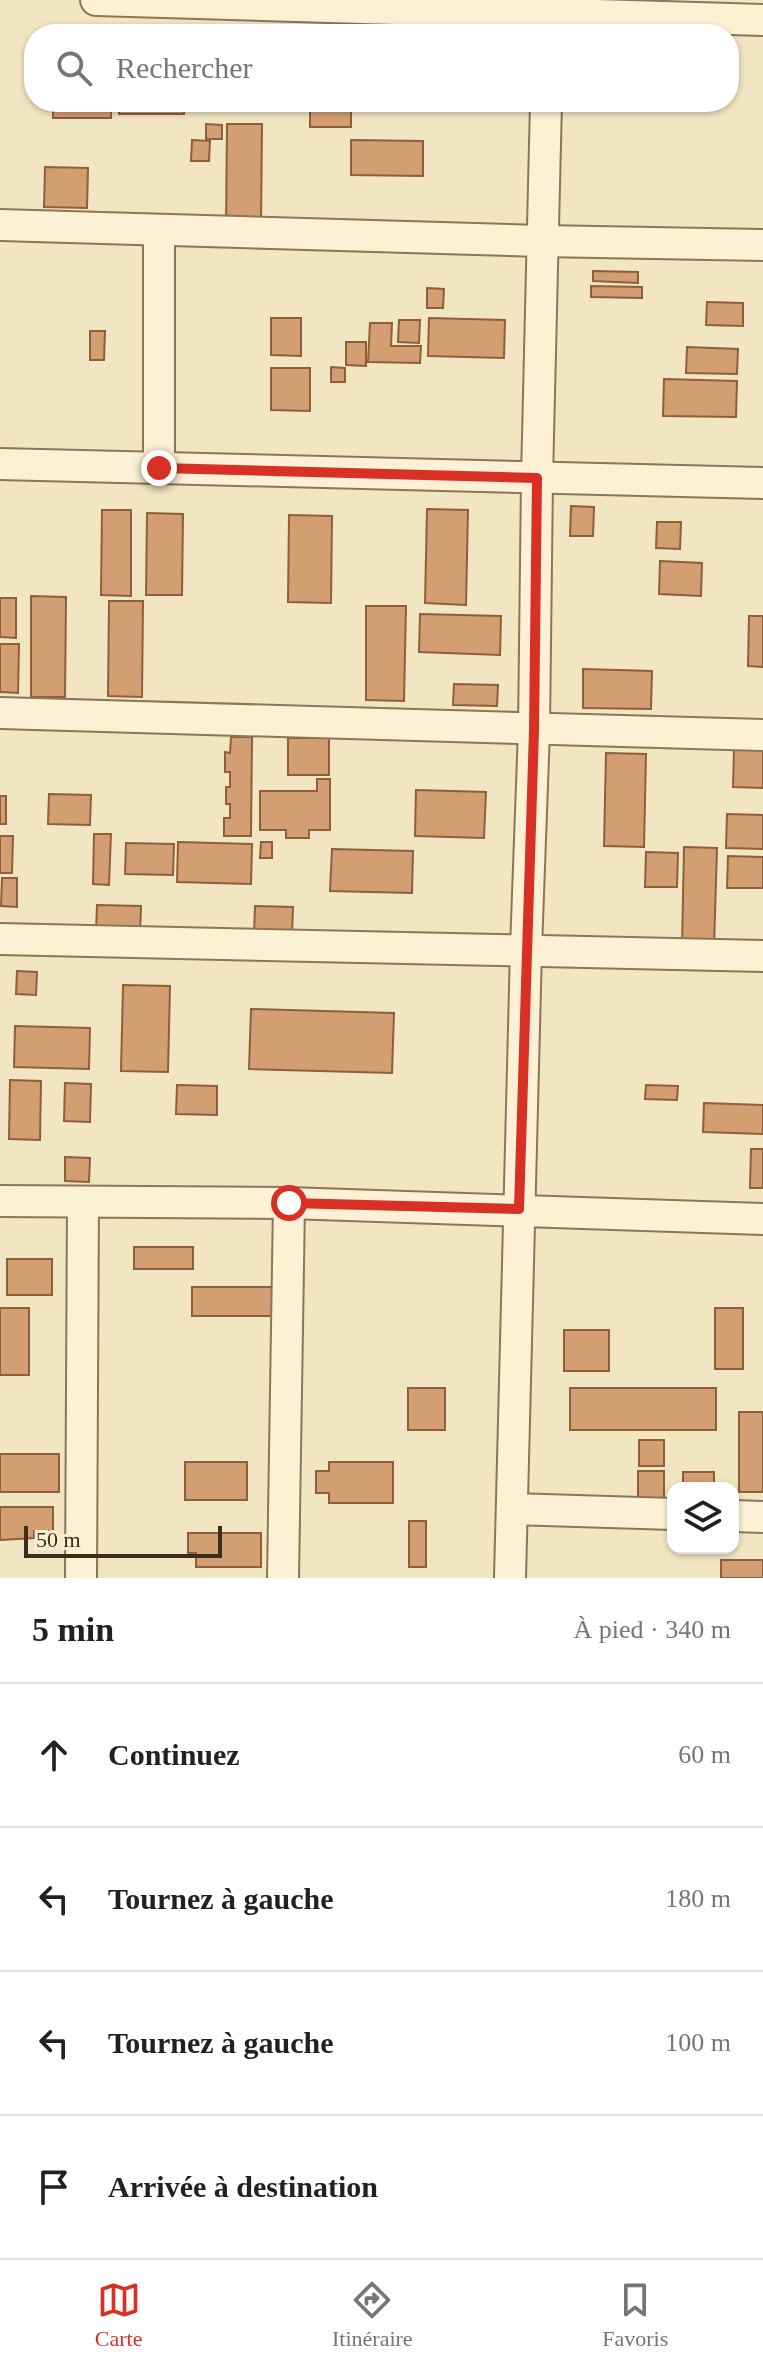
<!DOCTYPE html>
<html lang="fr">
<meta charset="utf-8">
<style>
:root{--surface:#fff;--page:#f6f6f6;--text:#202124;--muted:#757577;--line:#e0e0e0;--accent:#d93025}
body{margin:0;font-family:Georgia,serif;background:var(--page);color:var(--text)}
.controls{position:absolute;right:24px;bottom:24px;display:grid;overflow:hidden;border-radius:16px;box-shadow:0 2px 6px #0004}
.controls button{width:72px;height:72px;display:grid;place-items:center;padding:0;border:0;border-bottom:2px solid var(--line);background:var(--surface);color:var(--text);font:40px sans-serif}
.scale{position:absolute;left:24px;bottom:20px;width:198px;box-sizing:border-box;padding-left:8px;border:4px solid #3b2c1c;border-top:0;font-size:22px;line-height:28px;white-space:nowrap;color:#3b2c1c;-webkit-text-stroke:6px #f9eed1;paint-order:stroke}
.stop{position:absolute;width:24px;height:24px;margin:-18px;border:6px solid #d93025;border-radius:50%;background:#fff}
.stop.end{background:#d93025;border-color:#fff;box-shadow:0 2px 8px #0008}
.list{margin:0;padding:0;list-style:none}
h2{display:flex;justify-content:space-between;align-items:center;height:104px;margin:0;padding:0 32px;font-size:34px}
h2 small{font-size:26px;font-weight:400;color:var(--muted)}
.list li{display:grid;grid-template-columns:52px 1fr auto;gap:24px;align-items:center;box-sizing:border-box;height:144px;padding:0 32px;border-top:2px solid var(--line)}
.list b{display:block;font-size:30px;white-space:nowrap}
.list em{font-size:26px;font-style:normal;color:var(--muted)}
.icon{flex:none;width:44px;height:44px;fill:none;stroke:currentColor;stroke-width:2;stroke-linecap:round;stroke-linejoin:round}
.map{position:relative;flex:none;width:763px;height:1578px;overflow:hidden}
.search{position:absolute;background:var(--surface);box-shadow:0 2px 6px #0004;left:24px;right:24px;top:24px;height:88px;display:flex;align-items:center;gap:20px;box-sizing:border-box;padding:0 28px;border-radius:32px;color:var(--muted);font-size:30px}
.sheet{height:680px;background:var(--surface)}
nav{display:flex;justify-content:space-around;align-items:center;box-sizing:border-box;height:112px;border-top:2px solid var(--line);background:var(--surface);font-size:22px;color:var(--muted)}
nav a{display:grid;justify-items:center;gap:4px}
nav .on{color:var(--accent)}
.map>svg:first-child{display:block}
.building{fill:#d49e73;stroke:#8f5e3a;stroke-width:2}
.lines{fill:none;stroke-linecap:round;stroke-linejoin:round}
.minor-casing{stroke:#8d7556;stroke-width:34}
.minor{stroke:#fcf1d5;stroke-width:30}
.route{stroke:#d93025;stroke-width:10}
</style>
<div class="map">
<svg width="763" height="1578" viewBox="0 0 763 1578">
<rect width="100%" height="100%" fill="#f2e5c1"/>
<g class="building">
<rect x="53" y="102" width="58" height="16"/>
<rect x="119" y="102" width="65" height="12"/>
<rect x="310" y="102" width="41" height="25"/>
<path d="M206,124l16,1v14h-16z"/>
<path d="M227,124h35l-1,102h-35z"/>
<path d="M192,140l18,1 -1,20h-18z"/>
<path d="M351,140l72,1v35l-72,-1z"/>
<path d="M45,167l43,1 -1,40 -43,-1z"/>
<path d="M593,271l45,1v11l-45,-2z"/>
<path d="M591,286l51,1v11l-51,-1z"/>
<path d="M427,288l17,1 -1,19h-16z"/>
<path d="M707,302l36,1v23l-37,-1z"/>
<path d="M271,318h30v38l-30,-1z"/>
<path d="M429,318l76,2 -1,38 -76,-2z"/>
<path d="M399,320h21l-1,23 -21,-1z"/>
<path d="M370,323h22l-1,23h30l-1,17 -52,-1z"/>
<path d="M90,331h15l-1,29h-14z"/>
<path d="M346,342h20v24l-20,-1z"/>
<path d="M687,347l51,2 -1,25 -51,-1z"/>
<path d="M331,367l14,1v14h-14z"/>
<path d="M271,368h39v43l-39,-1z"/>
<path d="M664,379l73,2 -1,36 -73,-1z"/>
<path d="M571,506l23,1 -1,29h-23z"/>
<path d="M427,509l41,1 -2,95 -41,-2z"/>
<path d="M102,510h29v86l-30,-1z"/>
<path d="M147,513l36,1 -1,81h-36z"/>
<path d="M289,515l43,1 -1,87 -43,-1z"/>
<path d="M657,522h24l-1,27 -24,-1z"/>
<path d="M660,561l42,2 -1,33 -42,-2z"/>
<path d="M31,596l35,1 -1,100h-34z"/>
<path d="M0,598h16v40l-16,-1z"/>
<path d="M109,601h34l-1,96 -34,-1z"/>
<path d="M366,606h40l-2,95 -38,-1z"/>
<path d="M420,614l81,2 -1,39 -81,-3z"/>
<path d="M749,616h14v51l-15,-1z"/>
<path d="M0,644h19l-1,49 -18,-1z"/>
<path d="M583,669l69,2 -1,38 -68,-1z"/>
<path d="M454,684l44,1 -1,21 -44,-1z"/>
<path d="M231,737h21l-1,99h-27v-18h6v-14h-4v-17h4v-15h-5v-20l5,1z"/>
<rect x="288" y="738" width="41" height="37"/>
<path d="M734,749l29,1v38l-30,-1z"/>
<path d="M606,753l40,1 -2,93 -40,-1z"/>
<path d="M317,779h13v51h-21v8h-23v-8h-26v-39h57z"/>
<path d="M416,790l70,2 -2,46 -69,-2z"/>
<path d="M49,794l42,1 -1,30 -42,-1z"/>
<rect x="0" y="796" width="6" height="28"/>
<path d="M727,814l36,1v34l-37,-1z"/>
<path d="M94,834h17l-2,51 -16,-1z"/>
<path d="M0,836h13l-1,37h-12z"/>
<path d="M178,842l74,2 -1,40 -74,-2z"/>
<path d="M261,842h11v16h-12z"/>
<path d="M126,843l48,1 -1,31 -48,-1z"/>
<path d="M684,847l33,1 -3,99 -32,-1z"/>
<path d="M332,849l81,2 -1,42 -82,-2z"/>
<path d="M646,852l32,1 -1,34h-32z"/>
<path d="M728,856l35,1v31h-36z"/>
<path d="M2,878h15v29l-16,-1z"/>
<path d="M97,905l44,1 -1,27 -44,-1z"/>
<path d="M255,906l38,1 -1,30 -38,-1z"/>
<path d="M17,971l20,1 -1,23 -20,-1z"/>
<path d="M123,985l47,1 -2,86 -47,-1z"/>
<path d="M251,1009l143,4 -2,60 -143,-4z"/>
<path d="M15,1026l75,2 -1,41 -75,-2z"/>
<path d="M10,1080l31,1 -1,59 -31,-1z"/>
<path d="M65,1083l26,1 -1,38 -26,-1z"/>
<path d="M177,1085l40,1v29l-41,-1z"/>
<path d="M646,1085l32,1 -1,14 -32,-1z"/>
<path d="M704,1103l59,2v29l-60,-2z"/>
<path d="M751,1149h12v39h-13z"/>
<path d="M65,1157l25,1 -1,24 -24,-1z"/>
<rect x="134" y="1247" width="59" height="22"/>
<rect x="7" y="1259" width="45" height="36"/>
<rect x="192" y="1287" width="80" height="29"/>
<rect x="0" y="1308" width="29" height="67"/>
<rect x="715" y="1308" width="28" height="61"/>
<rect x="564" y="1330" width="45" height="41"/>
<rect x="408" y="1388" width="37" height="42"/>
<rect x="570" y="1388" width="146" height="42"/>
<rect x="739" y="1412" width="24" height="80"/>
<rect x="639" y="1440" width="25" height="26"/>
<rect x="0" y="1454" width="59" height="38"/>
<rect x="185" y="1462" width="62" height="38"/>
<path d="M329,1462h64v41h-64v-10h-13v-22h13z"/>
<rect x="638" y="1471" width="26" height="30"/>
<rect x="683" y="1472" width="31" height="16"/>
<path d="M0,1507h53v24h-19v7l-34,2z"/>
<rect x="409" y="1521" width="17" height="46"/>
<path d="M188,1533h73v34h-65v-14h-8z"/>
<rect x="721" y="1560" width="42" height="18"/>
</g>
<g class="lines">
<g class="minor-casing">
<g id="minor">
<path d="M96,0l667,20"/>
<path d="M0,225l542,16 221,4"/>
<path d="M0,464l763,19"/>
<path d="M159,468v-238"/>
<path d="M0,713l763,22"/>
<path d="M0,939l763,17"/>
<path d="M0,1201l289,2 474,16"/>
<path d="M512,1509l161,5"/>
<path d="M733,1516l30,1"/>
<path d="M81,1578l2,-376"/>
<path d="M283,1578l6,-375"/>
<path d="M510,1578l16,-629 8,-219 3,-252 9,-376"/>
</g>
</g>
<use href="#minor" class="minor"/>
</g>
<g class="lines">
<path class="route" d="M159,468l378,10 -3,252 -15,479 -230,-6"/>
</g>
</svg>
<div class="controls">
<button><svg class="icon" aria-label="layers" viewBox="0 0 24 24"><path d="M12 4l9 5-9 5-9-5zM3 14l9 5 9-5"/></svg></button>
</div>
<div class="scale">50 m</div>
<div class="stop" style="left:289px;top:1203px"></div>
<div class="stop end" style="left:159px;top:468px"></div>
<div class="search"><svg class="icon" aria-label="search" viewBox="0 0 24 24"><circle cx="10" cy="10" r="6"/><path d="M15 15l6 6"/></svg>Rechercher</div>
</div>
<section class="sheet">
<h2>5 min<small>À pied · 340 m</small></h2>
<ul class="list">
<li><svg class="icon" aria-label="ahead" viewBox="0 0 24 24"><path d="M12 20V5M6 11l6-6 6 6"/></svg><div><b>Continuez</b></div><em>60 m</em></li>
<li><svg class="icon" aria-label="left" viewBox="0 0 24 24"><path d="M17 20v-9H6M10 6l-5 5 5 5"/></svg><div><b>Tournez à gauche</b></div><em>180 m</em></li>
<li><svg class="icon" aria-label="left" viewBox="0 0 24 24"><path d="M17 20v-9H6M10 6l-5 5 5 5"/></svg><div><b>Tournez à gauche</b></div><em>100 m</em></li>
<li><svg class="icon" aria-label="arrive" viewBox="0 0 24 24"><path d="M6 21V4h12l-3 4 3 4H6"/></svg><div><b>Arrivée à destination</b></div></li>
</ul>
</section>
<nav>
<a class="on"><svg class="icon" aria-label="map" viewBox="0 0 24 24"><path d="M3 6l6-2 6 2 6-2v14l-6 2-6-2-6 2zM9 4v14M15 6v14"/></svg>Carte</a>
<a><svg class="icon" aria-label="directions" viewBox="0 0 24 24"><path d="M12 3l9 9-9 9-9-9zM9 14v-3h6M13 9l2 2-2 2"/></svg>Itinéraire</a>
<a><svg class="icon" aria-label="saved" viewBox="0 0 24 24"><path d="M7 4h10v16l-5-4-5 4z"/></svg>Favoris</a>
</nav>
